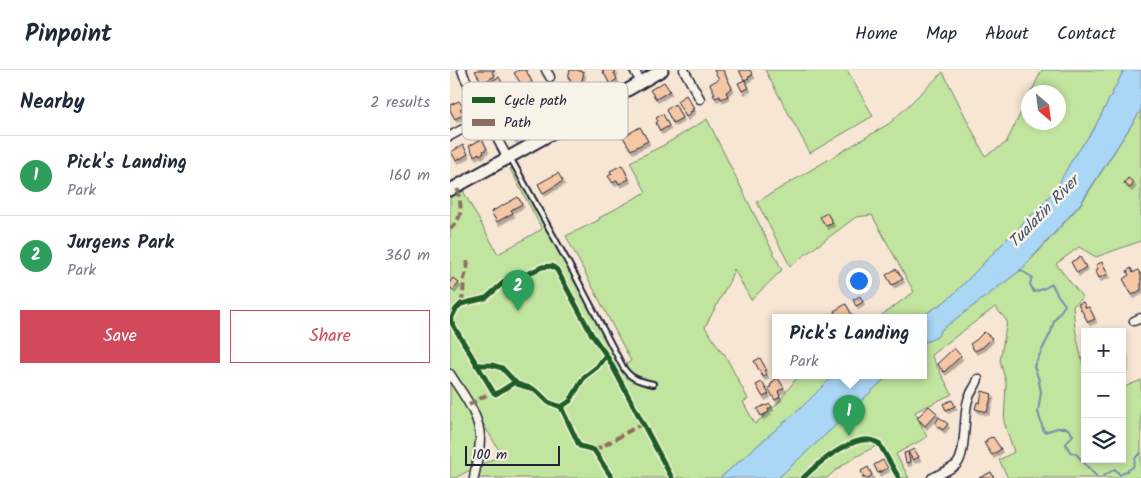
<!DOCTYPE html>
<meta charset="utf-8">
<style>
:root{--surface:#fff;--page:#f6f6f7;--text:#1f2937;--muted:#747a83;--line:#e0e1e3;--accent:#d1495b}
body{margin:0;font-family:Kalam,sans-serif;background:var(--page);color:var(--text)}
.controls{position:absolute;right:15px;bottom:15px;display:grid;overflow:hidden;border-radius:0px;box-shadow:0 2px 8px #0003}
.controls button{width:45px;height:45px;display:grid;place-items:center;padding:0;border:0;border-bottom:1px solid var(--line);background:var(--surface);color:var(--text);font:25px sans-serif}
.compass{position:absolute;left:571px;top:15px;width:45px;height:45px;border-radius:50%;background:var(--surface);box-shadow:0 2px 8px #0003;rotate:152deg}
.scale{position:absolute;left:15px;bottom:12px;width:95px;box-sizing:border-box;padding-left:5px;border:2px solid #22223b;border-top:0;font-size:14px;line-height:18px;white-space:nowrap;color:#22223b;-webkit-text-stroke:4px #f7f3e8;paint-order:stroke}
.you{position:absolute;left:408px;top:210px;width:18px;height:18px;margin:-12px;border:4px solid #fff;border-radius:50%;background:#1a73e8;box-shadow:0 0 0 8px #1a73e833}
.badge{display:grid;place-items:center;width:32px;height:32px;border-radius:50%;background:var(--accent);color:#fff;font-size:16px;font-weight:700}
.pin{position:absolute;translate:-50% -41px;filter:drop-shadow(0 1px 2px #0008)}
.pin::after{content:'';position:absolute;top:26px;width:18px;height:15px;background:inherit;clip-path:polygon(0 0,100% 0,50% 100%)}
.popup{position:absolute;left:322px;top:244px;width:155px;height:65px;box-sizing:border-box;display:grid;place-content:center;border-radius:0px;background:var(--surface);filter:drop-shadow(0 1px 4px #0005);font-size:16px;white-space:nowrap;color:var(--muted)}
.popup b{font-size:19px;color:var(--text)}
.popup::after{content:'';position:absolute;left:50%;top:100%;margin-left:-10px;border:10px solid transparent;border-top-color:var(--surface)}
.list{margin:0;padding:0;list-style:none}
h2{display:flex;justify-content:space-between;align-items:center;height:65px;margin:0;padding:0 20px;font-size:21px}
h2 small{font-size:16px;font-weight:400;color:var(--muted)}
.list li{display:grid;grid-template-columns:32px 1fr auto;gap:15px;align-items:center;box-sizing:border-box;height:80px;padding:0 20px;border-top:1px solid var(--line)}
.list b{display:block;font-size:19px;white-space:nowrap}
.list p{margin:0;font-size:16px;white-space:nowrap;color:var(--muted)}
.list em{font-size:16px;font-style:normal;color:var(--muted)}
.actions{display:flex;gap:10px;padding:15px 20px}
.actions a{flex:1;padding:11px 0;border:1px solid var(--accent);border-radius:0px;text-align:center;font-size:18px;color:var(--accent)}
.actions .main{background:var(--accent);color:#fff}
.icon{flex:none;width:28px;height:28px;fill:none;stroke:currentColor;stroke-width:2;stroke-linecap:round;stroke-linejoin:round}
.map{position:relative;flex:none;width:691px;height:408px;overflow:hidden}
header{display:flex;align-items:center;gap:30px;box-sizing:border-box;height:70px;padding:0 25px;background:var(--surface);border-bottom:1px solid var(--line)}
header strong{font-size:24px}
nav{display:flex;gap:28px;margin-inline-start:auto;font-size:18px}
main{display:flex}
aside{flex:1;background:var(--surface)}
.map>svg:first-child{display:block}
.green{fill:#c1e49e;stroke:#72836c}
.water{fill:#aad7f6;stroke:#748fab}
.lines{fill:none;stroke-linecap:round;stroke-linejoin:round}
.stream{stroke:#748fab;stroke-width:2}
.building{fill:#f6c7a5;stroke:#22223b;filter:url(#shadow)}
.lane-casing{stroke:#22223b;stroke-width:8}
.street-casing{stroke:#22223b;stroke-width:11}
.secondary-casing{stroke:#22223b;stroke-width:15}
.lane{stroke:#f7f3e8;stroke-width:4}
.street{stroke:#f7f3e8;stroke-width:8}
.secondary{stroke:#f7f3e8;stroke-width:11}
.quiet{stroke:#8d6e63;stroke-width:4;stroke-dasharray:8 4;stroke-linecap:butt}
.cycleway-casing{stroke:#f7f3e8;stroke-width:8}
.cycleway{stroke:#1b5e20;stroke-width:5}
.labels{text-anchor:middle;dominant-baseline:central;stroke-width:5;stroke-linejoin:round;paint-order:stroke}
.water-label{font-size:16px;font-style:italic;fill:#444f6a;stroke:#f7f3e8}
.key{fill:#f7f3e8;stroke:#b7b4b4;stroke-width:1}
.key-label{font-size:14px;fill:#22223b}
</style>
<header>
<strong>Pinpoint</strong>
<nav><a>Home</a><a>Map</a><a>About</a><a>Contact</a></nav>
</header>
<main>
<aside>
<h2>Nearby<small>2 results</small></h2>
<ul class="list">
<li><span class="badge" style="background:#2e9e5b">1</span><div><b>Pick's Landing</b><p>Park</p></div><em>160 m</em></li>
<li><span class="badge" style="background:#2e9e5b">2</span><div><b>Jurgens Park</b><p>Park</p></div><em>360 m</em></li>
</ul>
<div class="actions"><a class="main">Save</a><a>Share</a></div>
</aside>
<div class="map">
<svg width="691" height="408" viewBox="0 0 691 408">
<defs>
<filter id="shadow"><feDropShadow dx="2" dy="3.5" stdDeviation="0" flood-color="#0004"/></filter>
</defs>
<rect width="100%" height="100%" fill="#f7e6d4"/>
<filter id="ink" filterUnits="userSpaceOnUse"><feTurbulence type="fractalNoise" baseFrequency=".02" numOctaves="2"/><feDisplacementMap in="SourceGraphic" scale="10" xChannelSelector="R" yChannelSelector="G"/><feConvolveMatrix kernelMatrix="1 2 1 2 8 2 1 2 1" color-interpolation-filters="sRGB"/></filter>
<g filter="url(#ink)">
<g class="green">
<path d="M315,0h82l26,46 -63,37z"/>
<path d="M592,0h82l-30,59 -22,31 -12,23 -22,27 -14,11 -5,8 -13,11 -51,53 -12,10 -23,14h-41l35,-25 -42,-77 -16,2 -66,49 -33,-64 133,-79 53,-51 42,84 21,-13 22,-45v24h30v-30h-27z"/>
<path d="M691,40v131l-45,16 -17,-10 -23,17 27,34 -10,8 2,22 10,47v84h37v-71l19,-8v98h-133l-9,-18 15,-8 -10,-30 2,-39 -6,-22 7,-40 -12,-14 -64,48 21,39 -37,18 12,25 -31,17 13,24h-14l-17,-33c-17,9 -37,19 -51,33h-49l57,-52 7,-11 21,-16 26,-24h34v-32l14,-6 4,-7 80,-60 19,-20 41,-46z"/>
<path d="M257,49l75,151 -31,30 -17,-31 -5,13 -24,45 18,27 1,-1 24,46 -5,3 12,22 22,-20 19,-25 5,-4h33l-32,32 -82,71h-241l1,-13 22,-10 -52,-86v-172l13,-6 35,63 44,-25 -32,-60 8,-4 107,200 6,-4 -65,-125 33,-16v-2l47,-26 -16,-30 34,-17z"/>
<path d="M0,312l21,33 6,21 -5,33 -17,9h-5z"/>
</g>
<g class="water">
<path d="M674,0h17v40l-61,94 -59,66 -80,60 -4,7 -14,6v-26h-3l23,-14 12,-10 51,-53 13,-11 5,-8 14,-11 20,-25 14,-25 22,-31z"/>
<path d="M384,305h55l-26,24 -21,16 -7,11 -57,52h-58l82,-71z"/>
</g>
<g class="lines">
<g class="stream">
<path d="M570,200l12,7 -2,7 4,8 9,-3 9,-5 5,10 8,11 -11,16 -3,11 -17,34 4,11 3,15 -3,20 6,20 14,-4h9l6,7 -7,9 4,8 6,2 22,24"/>
<path d="M650,408l15,-9 5,6 13,-8 3,-10 5,-4"/>
</g>
</g>
<g class="building">
<path d="M28,0h17l-3,2 3,4 -13,7 -7,-12z"/>
<path d="M69,0h7l6,12 -9,5 -9,-14z"/>
<path d="M120,0h9v1l5,1 -3,12 -11,-2v-4h-2z"/>
<path d="M152,0h13l1,2 -2,1 3,6 -7,5z"/>
<path d="M264,0h9l9,18 -6,4 2,4 -7,3 -1,-3 -5,2 -2,-3 2,-1 -5,-10 9,-5z"/>
<path d="M289,0h11l3,5 -5,2 1,1 -5,2z"/>
<path d="M49,7l8,15 -6,4 2,2 -7,4 -5,-10 -2,2 -5,-8z"/>
<path d="M295,10l4,8 -7,3 -4,-8z"/>
<path d="M214,12l6,9 -14,8 -6,-9z"/>
<path d="M119,15l12,3 -4,13 -7,-1 -4,2 -3,-7 3,-1z"/>
<path d="M79,21l14,4 -2,9 -3,-1 -1,4 -10,-3 1,-5 -2,-1z"/>
<path d="M236,25l8,13 -2,1 1,2 -3,1v2l-4,3 -9,-16z"/>
<path d="M108,26l3,6 -6,4v8l-12,-4 2,-13 6,3z"/>
<path d="M61,29l6,12 -13,10 -5,-9 3,-2 -2,-5z"/>
<path d="M9,31l4,6 -3,2 4,5 -9,5 -5,-9v-5z"/>
<path d="M225,34l7,14 -9,5 -7,-13z"/>
<path d="M213,44l6,12 -9,5 -4,-8 2,-2 -2,-3z"/>
<path d="M68,50l7,11 -5,3 2,2 -8,4 -7,-14z"/>
<path d="M190,57l8,14 -17,9 -8,-13z"/>
<path d="M32,69l5,10 -4,2 1,2 -4,2 -1,-2 -5,3 -5,-10z"/>
<path d="M13,75l5,9 -8,5v-1l-4,2 -5,-8z"/>
<path d="M172,95l7,14 -10,5 -2,-4 -4,3 -5,-7 4,-2 -2,-3z"/>
<path d="M108,103l5,8 -20,12 -5,-9z"/>
<path d="M678,108l6,5 -4,5 -6,-5z"/>
<path d="M68,127l4,7 -11,6 2,3 -16,9 -6,-10z"/>
<path d="M377,143l6,10 -7,3 -6,-9z"/>
<path d="M630,187l6,10 -9,6 -6,-11z"/>
<path d="M652,192l6,12 -9,4 -4,-8 3,-1 -2,-4z"/>
<path d="M681,198l2,5 5,-3 3,5v15l-9,5 -9,-16 6,-4 -2,-4z"/>
<path d="M446,199l7,10 -11,6 -6,-10z"/>
<path d="M416,201l6,9 -11,6 -5,-9z"/>
<path d="M3,208l6,5 -6,7 -3,-3v-5z"/>
<path d="M410,226l3,6 -7,4 -3,-6z"/>
<path d="M633,232l3,6 3,-1 6,12 -7,3 -10,-18z"/>
<path d="M396,234l7,13h-15l-4,-6z"/>
<path d="M534,262l8,6 -9,9 -8,4 -5,-7 6,-4z"/>
<path d="M504,278l7,8 -17,16 -7,-8z"/>
<rect x="672" y="283" width="4" height="14"/>
<path d="M310,288l6,11 -2,1 3,5 -4,2 -9,-16z"/>
<path d="M328,308l6,10 -6,3 2,6 -5,3 -7,-12 3,-1 -1,-2 3,-2 -1,-1z"/>
<path d="M312,312l7,12 -6,3 -7,-12z"/>
<path d="M532,321l10,3 -5,18 -12,-3 2,-7 3,1z"/>
<path d="M502,330l3,6 -9,4 -3,-6z"/>
<path d="M320,334l2,3 -4,2 1,3 -8,4 -4,-7 8,-4 1,1z"/>
<path d="M479,336l8,7 -12,13 -8,-8z"/>
<path d="M489,347l9,7 -5,6 -8,-6z"/>
<path d="M541,367l1,1 1,-1 8,12 -9,6 -8,-12 3,-1 -1,-2z"/>
<path d="M464,379l5,8 -6,3 -5,-8z"/>
<path d="M458,382l2,10 -4,1 -2,-10z"/>
<path d="M433,390l5,8 -10,5 -4,-8z"/>
<path d="M418,397l4,8 -4,3h-6l2,-1 -3,-6z"/>
<path d="M541,402l3,6h-15z"/>
</g>
<g class="lines">
<g class="lane-casing">
<path id="lane" d="M61,89l66,120 46,88c7,12 17,14 30,17"/>
</g>
<g class="street-casing">
<g id="street">
<path d="M12,0l2,6 44,83"/>
<path d="M96,0l4,7"/>
<path d="M184,0l7,12"/>
<path d="M234,0l16,29"/>
<path d="M0,66l35,-19"/>
<path d="M684,251l7,-3"/>
<path d="M0,304c12,19 30,41 30,64 0,14 -4,27 -6,40"/>
<path d="M482,408c8,-4 17,-8 24,-13 11,-10 7,-51 12,-65 2,-8 8,-13 10,-21"/>
</g>
</g>
<g class="secondary-casing">
<path id="secondary" d="M0,120l126,-70 86,-50"/>
</g>
<use href="#lane" class="lane"/>
<use href="#street" class="street"/>
<use href="#secondary" class="secondary"/>
<g class="quiet">
<path d="M0,159c16,-14 10,-25 7,-43"/>
<path d="M11,234c3,-10 2,-16 3,-25 2,-8 5,-12 3,-21"/>
<path d="M19,335l24,-14"/>
<path d="M144,380l9,-4 40,-23"/>
</g>
<g class="cycleway-casing">
<g id="cycleway">
<path d="M0,250l44,73 2,1 19,-12"/>
<path d="M0,251l6,-12 5,-5 25,-6 18,-16 17,-5 21,-10 10,-1 5,4 35,65 15,21 65,122"/>
<path d="M26,295h16l10,3 15,16 16,5 6,4 9,9 13,5 9,-6 14,-24 13,-10 9,-12"/>
<path d="M111,337l17,36 2,3 14,4 18,28"/>
<path d="M353,408c14,-14 59,-52 77,-33l19,33"/>
</g>
</g>
<use href="#cycleway" class="cycleway"/>
</g>
</g>
<g class="labels">
<g class="water-label">
<text transform="translate(594 142) rotate(-46)">Tualatin River</text>
</g>
</g>
<rect x="12" y="12" width="166" height="58" rx="8" class="key"/>
<rect x="22" y="27" width="23" height="6" fill="#1b5e20"/>
<rect x="22" y="49" width="23" height="7" fill="#8d6e63"/>
<g class="key-label">
<text x="54" y="35">Cycle path</text>
<text x="54" y="57">Path</text>
</g>
</svg>
<div class="controls">
<button>+</button>
<button>−</button>
<button><svg class="icon" aria-label="layers" viewBox="0 0 24 24"><path d="M12 4l9 5-9 5-9-5zM3 14l9 5 9-5"/></svg></button>
</div>
<svg class="compass" viewBox="-18 -18 36 36"><path d="M0-13l5 13h-10z" fill="#e53935"/><path d="M0 13l5-13h-10z" fill="#747a83"/></svg>
<div class="scale">100 m</div>
<div class="you"></div>
<div class="pin badge" style="left:399px;top:366px;background:#2e9e5b">1</div>
<div class="popup"><b>Pick's Landing</b>Park</div>
<div class="pin badge" style="left:68px;top:241px;background:#2e9e5b">2</div>
</div>
</main>
